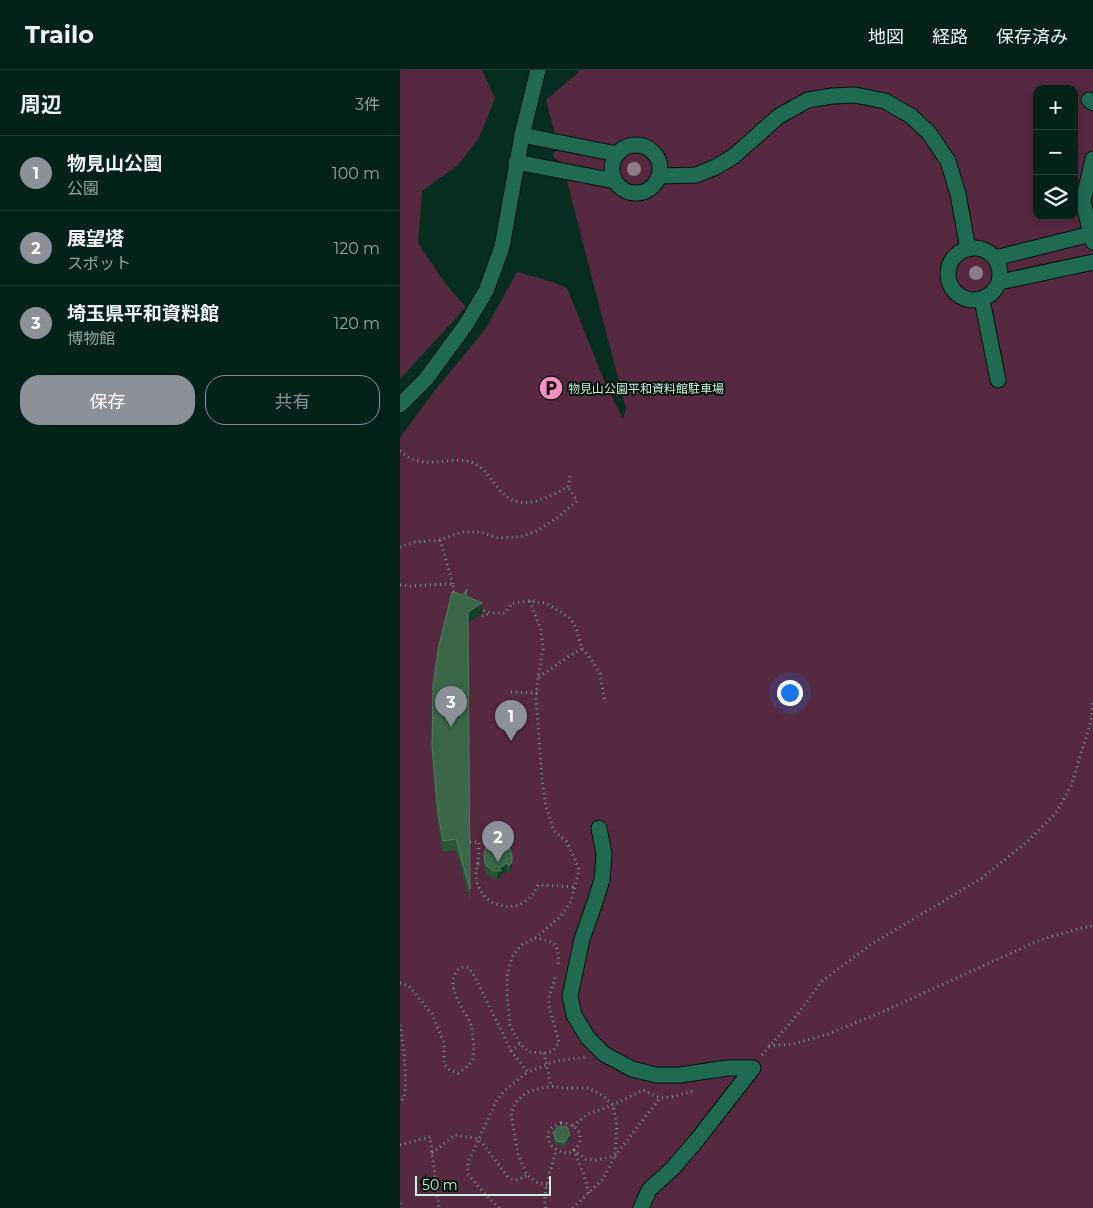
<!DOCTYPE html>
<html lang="ja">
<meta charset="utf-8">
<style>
:root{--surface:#04221a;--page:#122f27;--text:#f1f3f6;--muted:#97a4a2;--line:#253f39;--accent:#8c9099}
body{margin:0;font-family:Montserrat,"Noto Sans JP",sans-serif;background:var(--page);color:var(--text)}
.controls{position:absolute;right:15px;top:15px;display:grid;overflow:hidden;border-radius:10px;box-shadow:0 2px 8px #0003}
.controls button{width:45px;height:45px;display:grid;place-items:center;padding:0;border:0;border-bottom:1px solid var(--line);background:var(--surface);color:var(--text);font:25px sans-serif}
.scale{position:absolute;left:15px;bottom:12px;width:136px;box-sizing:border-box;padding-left:5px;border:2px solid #cef0e2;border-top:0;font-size:14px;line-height:18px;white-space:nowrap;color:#cef0e2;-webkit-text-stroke:4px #00140c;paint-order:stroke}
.you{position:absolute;left:389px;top:622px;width:18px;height:18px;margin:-12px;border:4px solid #fff;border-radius:50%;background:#1a73e8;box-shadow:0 0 0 8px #1a73e833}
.badge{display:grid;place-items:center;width:32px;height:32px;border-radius:50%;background:var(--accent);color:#fff;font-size:16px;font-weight:700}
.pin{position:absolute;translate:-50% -41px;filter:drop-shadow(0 1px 2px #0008)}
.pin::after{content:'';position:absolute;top:26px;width:18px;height:15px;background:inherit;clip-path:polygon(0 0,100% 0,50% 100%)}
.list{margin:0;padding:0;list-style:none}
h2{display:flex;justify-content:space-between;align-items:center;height:65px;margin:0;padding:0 20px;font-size:21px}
h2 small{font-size:16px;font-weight:400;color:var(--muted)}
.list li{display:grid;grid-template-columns:32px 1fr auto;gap:15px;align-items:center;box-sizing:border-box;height:75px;padding:0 20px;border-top:1px solid var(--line)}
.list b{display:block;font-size:19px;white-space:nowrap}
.list p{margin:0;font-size:16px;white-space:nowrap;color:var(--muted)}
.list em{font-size:16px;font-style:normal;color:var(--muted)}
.actions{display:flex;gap:10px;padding:15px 20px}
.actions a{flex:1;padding:11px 0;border:1px solid var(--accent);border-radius:20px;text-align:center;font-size:18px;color:var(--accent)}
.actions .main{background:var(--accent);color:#fff}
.icon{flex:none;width:28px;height:28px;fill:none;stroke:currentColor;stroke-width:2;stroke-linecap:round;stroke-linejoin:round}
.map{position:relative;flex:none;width:693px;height:1138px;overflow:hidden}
header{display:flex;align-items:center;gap:30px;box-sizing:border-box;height:70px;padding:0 25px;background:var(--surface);border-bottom:1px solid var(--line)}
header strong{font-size:24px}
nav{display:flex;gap:28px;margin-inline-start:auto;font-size:18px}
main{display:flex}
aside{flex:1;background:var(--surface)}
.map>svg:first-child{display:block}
.green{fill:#572941;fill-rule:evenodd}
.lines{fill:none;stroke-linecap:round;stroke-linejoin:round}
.minor-casing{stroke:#00130c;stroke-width:17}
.path{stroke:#719689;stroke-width:3;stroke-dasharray:1 4;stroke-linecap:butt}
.minor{stroke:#206a54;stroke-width:15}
.tree{fill:#8e7e89}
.wall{fill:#275734}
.shaded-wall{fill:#123f25}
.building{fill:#396747;stroke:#507c5f}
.labels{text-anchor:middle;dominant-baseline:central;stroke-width:4;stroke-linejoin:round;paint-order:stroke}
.poi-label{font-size:12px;fill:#cef0e2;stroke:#00140c;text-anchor:start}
</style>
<header>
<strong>Trailo</strong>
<nav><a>地図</a><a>経路</a><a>保存済み</a></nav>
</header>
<main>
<aside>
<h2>周辺<small>3件</small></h2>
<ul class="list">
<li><span class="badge">1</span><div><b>物見山公園</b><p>公園</p></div><em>100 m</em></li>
<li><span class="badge">2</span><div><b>展望塔</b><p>スポット</p></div><em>120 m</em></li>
<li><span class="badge">3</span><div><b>埼玉県平和資料館</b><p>博物館</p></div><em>120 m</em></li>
</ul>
<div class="actions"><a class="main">保存</a><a>共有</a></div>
</aside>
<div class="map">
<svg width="693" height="1138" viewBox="0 0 693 1138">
<rect width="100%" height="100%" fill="#062d22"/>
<g class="green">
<path d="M0,0h82l13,28 -16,40 -21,27 -36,26 -4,52 27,40 21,24 -66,72z"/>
<path d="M178,0h515v1138h-693v-770l32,-44 54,-66 31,-56 36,10 14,6 36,90 20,41 3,-10 -64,-247 -6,-2 -3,-4 1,-4 5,-2 -13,-50 33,-28zM637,19h37v127h-37z"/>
</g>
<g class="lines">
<g class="minor-casing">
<g id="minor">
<path d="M689,30l4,3"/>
<path d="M122,65l95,19"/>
<circle cx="236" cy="99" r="24"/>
<path d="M693,89l-10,42 10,41"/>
<path d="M116,92l99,19"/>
<path d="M259,106l37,-1 20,-8 18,-11 45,-40 29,-16 24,-4 23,-1 30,6 26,15 18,17 19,28 10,33 10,55"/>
<circle cx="574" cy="204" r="26"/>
<path d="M595,188l96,-24 2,-2"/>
<path d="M600,212l93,-20"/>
<path d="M582,230l16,80"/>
<path d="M0,335l26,-26 39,-53 21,-35 16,-44 20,-112 16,-65"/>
<path d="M199,758l5,26 -2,26 -8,25 -12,34 -12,57 4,19 14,23 16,16 28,15 24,6h24l47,-7h26l-56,72 -24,28 -24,22 -8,18"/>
</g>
</g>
<g class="path">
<path d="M0,381c26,24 54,0 77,14 18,11 21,34 43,37 16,3 34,-8 48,-15l2,-11"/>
<path d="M40,470l13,44"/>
<path d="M0,477l15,-5 25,-2 21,-8h19l18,6 21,-1 18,-6 20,-13 20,-17 -9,-14"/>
<path d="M0,515l11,1 42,-2 1,12"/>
<path d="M130,531l11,29 2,19 -5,28 -2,20 6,83 4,26 8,25 12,10 8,16 5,13 -8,32 -11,15 -25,21 -14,7 -9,12 -5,19v20l3,29 10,19 9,8 15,1 9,-2 6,-9 -10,-36v-10l7,-21"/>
<path d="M79,539l13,4h13l7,-10 18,-2 16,2 24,15 6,10 6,21 6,6 12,19 5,29"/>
<path d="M82,546l9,-3"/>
<path d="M139,607l29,-20 14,-8"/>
<path d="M111,622l26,1"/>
<path d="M70,772h9l-1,21h4"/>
<path d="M78,793c-2,6 -3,12 -1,19 5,22 32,32 50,18 6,-4 8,-9 11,-15l37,2"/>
<path d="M135,868c18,3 25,4 23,26"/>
<path d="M0,913l9,3 23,28 12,29v21l6,6 8,3c4,-3 12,-7 14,-13 3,-8 1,-26 -1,-35 -5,-14 -27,-38 -14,-54 1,-2 4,-3 6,-4l6,1 6,9 36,74 17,21 29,-11 29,-4"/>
<path d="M0,955c3,15 8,57 4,71 -1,3 -2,4 -4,6"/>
<path d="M369,976l24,-2 35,-10 54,-22 158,-72 45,-13 8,-1"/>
<path d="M111,981l9,-7"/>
<path d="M144,983l7,33"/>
<path d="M362,985l32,-36 28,-38 48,-36 112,-67 46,-37 28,-28 15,-27 20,-65 2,-21"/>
<path d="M161,1053c11,0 23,8 18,20 -10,27 -52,-9 -18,-20z"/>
<path d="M173,1056l15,-12 25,-9 30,-15 17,8 11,-1 23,-6"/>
<path d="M0,1075l30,-8 9,71"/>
<path d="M32,1083l23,-18 24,4 29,38c8,5 11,3 19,-2"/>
<path d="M147,1115l-11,-3 -9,-7 -9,-20 -7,-41 4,-11 7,-7 8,-5 21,-5 14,2h23l14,7 11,10 4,21 -2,30 -12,23 -30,29"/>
<path d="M189,1123l-5,-18 -10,-25 12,9 10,1 19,-4 45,-58"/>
<path d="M0,1133l1,5"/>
<path d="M99,1138l-15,-15 -16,-19v-12l29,-62 8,-10 23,-18"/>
<path d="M146,1138c-4,-18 6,-40 10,-58"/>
</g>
<use href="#minor" class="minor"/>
</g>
<g class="tree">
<circle cx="234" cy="99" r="7"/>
<circle cx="576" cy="203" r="7"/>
</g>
<g class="wall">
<path d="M63,525l4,1 15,18 -14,9 2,277 -14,-50 -13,2 -5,-28 -6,-66 1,-73z"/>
<path d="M95,771l17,23v5l-3,4 -2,-2 -4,3 -2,1v3l-4,1 -4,-1 -6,-4 -2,-4 -1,-9v-8l11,-7z"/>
<path d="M153,1062l17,6 -5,8 -9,-1 -3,-9z"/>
</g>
<g class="shaded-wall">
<path d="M82,533v11l-14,9v-11z"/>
<path d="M112,787v12l-3,4v-7z"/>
<path d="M107,793v8l-4,3 -2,1v3l-4,1v-8l2,-3z"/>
<path d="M170,1064v4l-5,8v-4z"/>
</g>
<g class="building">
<path d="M67,519l-1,7 16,7 -14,9 2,277 -14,-50 -13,2 -5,-28 -6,-66 1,-62 6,-40 13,-53 11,3z"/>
<path d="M95,771l6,1 5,2 4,4 2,9v5l-3,4 -2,-3 -4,3 -4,2 2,3h-8l-6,-5 -2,-3 -1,-10 3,-7 2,3 8,-4z"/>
<path d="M159,1056l8,1 3,7 -5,8 -9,-1 -3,-9z"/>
</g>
<defs>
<g id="parking-disc" transform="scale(1.25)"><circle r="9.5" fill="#fb8fc5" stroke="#00140c"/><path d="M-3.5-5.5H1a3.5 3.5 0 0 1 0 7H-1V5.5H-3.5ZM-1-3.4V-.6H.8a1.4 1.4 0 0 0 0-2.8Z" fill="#111"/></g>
</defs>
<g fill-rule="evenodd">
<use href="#parking-disc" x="151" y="318"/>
</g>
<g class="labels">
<g class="poi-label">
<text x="168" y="318">物見山公園平和資料館駐車場</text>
</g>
</g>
</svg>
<div class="controls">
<button>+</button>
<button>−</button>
<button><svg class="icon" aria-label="layers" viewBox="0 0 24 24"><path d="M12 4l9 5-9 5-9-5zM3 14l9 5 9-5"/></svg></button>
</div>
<div class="scale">50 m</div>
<div class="you"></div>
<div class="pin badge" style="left:111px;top:671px">1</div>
<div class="pin badge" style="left:98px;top:792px">2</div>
<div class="pin badge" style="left:51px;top:657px">3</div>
</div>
</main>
